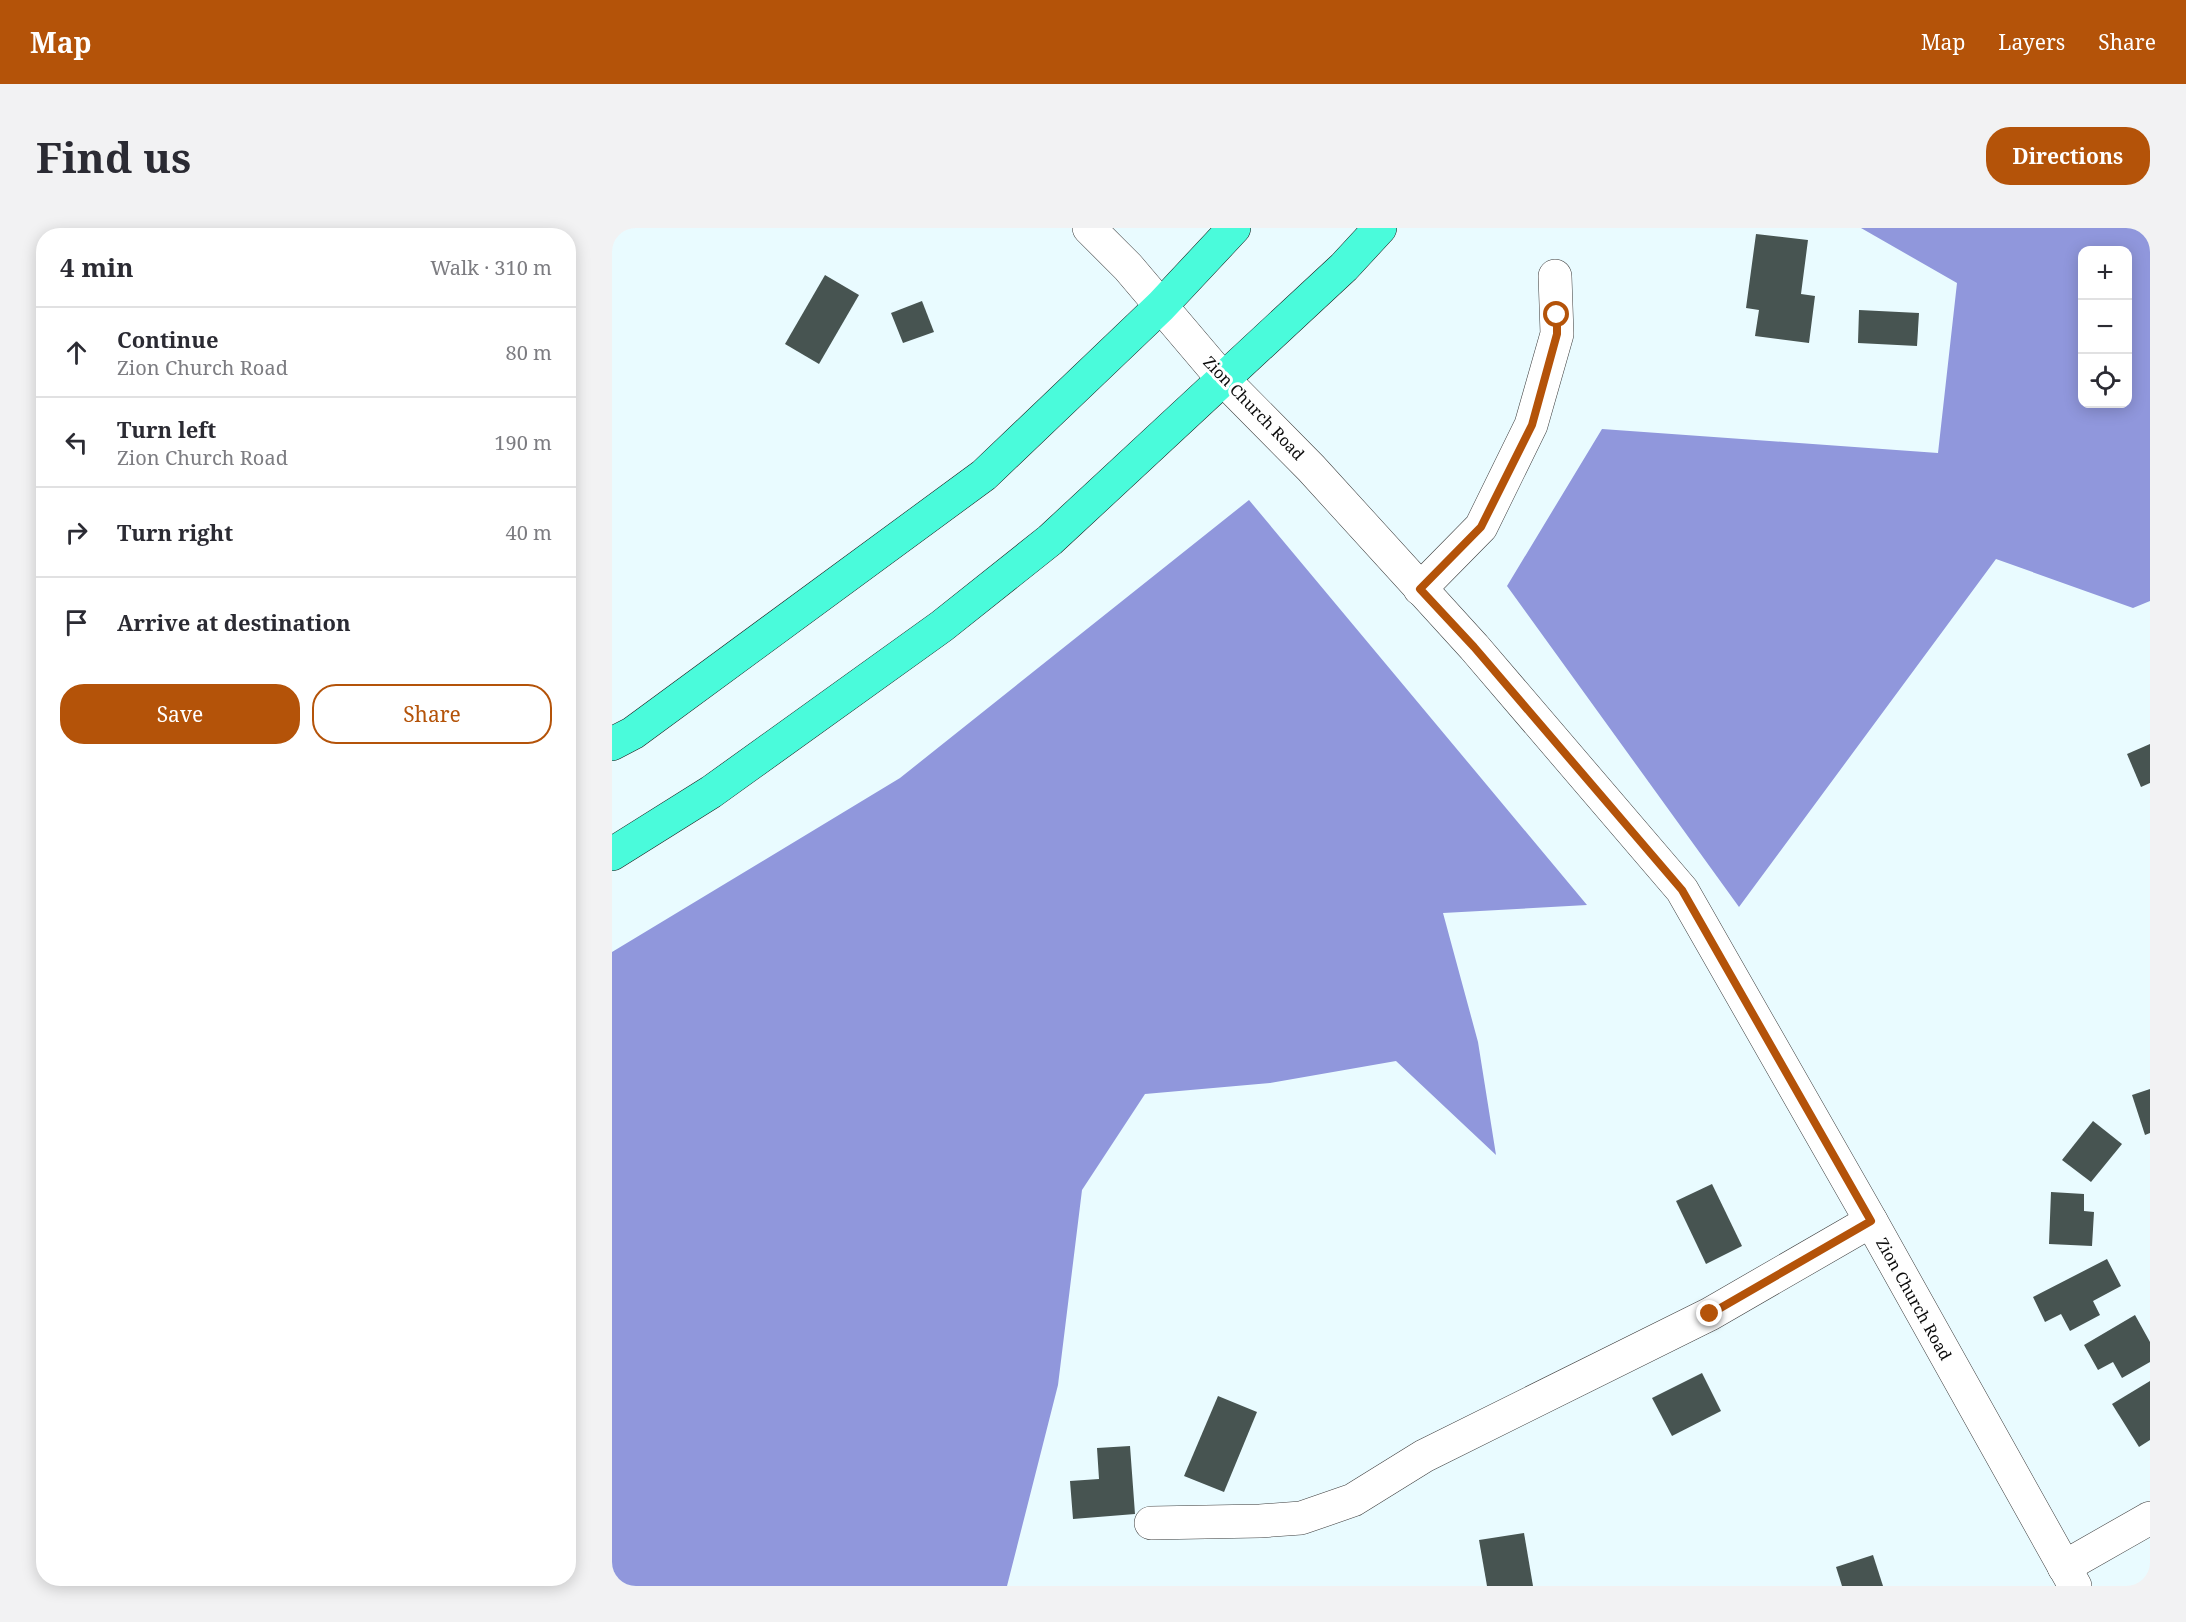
<!DOCTYPE html>
<meta charset="utf-8">
<style>
:root{--surface:#fff;--page:#f2f2f3;--text:#2b2b33;--muted:#7c7c81;--line:#e1e1e2;--accent:#b45309}
body{margin:0;font-family:"Noto Serif",serif;background:var(--page);color:var(--text)}
.controls{position:absolute;right:18px;top:18px;display:grid;overflow:hidden;border-radius:12px;box-shadow:0 3px 15px #0003}
.controls button{width:54px;height:54px;display:grid;place-items:center;padding:0;border:0;border-bottom:2px solid var(--line);background:var(--surface);color:var(--text);font:30px sans-serif}
.stop{position:absolute;width:18px;height:18px;margin:-14px;border:4px solid #b45309;border-radius:50%;background:#fff}
.stop.end{background:#b45309;border-color:#fff;box-shadow:0 2px 6px #0008}
.list{margin:0;padding:0;list-style:none}
h2{display:flex;justify-content:space-between;align-items:center;height:78px;margin:0;padding:0 24px;font-size:26px}
h2 small{font-size:20px;font-weight:400;color:var(--muted)}
.list li{display:grid;grid-template-columns:39px 1fr auto;gap:18px;align-items:center;box-sizing:border-box;height:90px;padding:0 24px;border-top:2px solid var(--line)}
.list b{display:block;font-size:22px;white-space:nowrap}
.list p{margin:0;font-size:20px;white-space:nowrap;color:var(--muted)}
.list em{font-size:20px;font-style:normal;color:var(--muted)}
.actions{display:flex;gap:12px;padding:18px 24px}
.actions a{flex:1;padding:14px 0;border:2px solid var(--accent);border-radius:24px;text-align:center;font-size:21px;color:var(--accent)}
.actions .main{background:var(--accent);color:#fff}
.icon{flex:none;width:33px;height:33px;fill:none;stroke:currentColor;stroke-width:2;stroke-linecap:round;stroke-linejoin:round}
.map{position:relative;flex:none;width:1538px;height:1358px;overflow:hidden;border-radius:24px}
header{display:flex;align-items:center;gap:36px;box-sizing:border-box;height:84px;padding:0 30px;background:var(--accent);color:#fff}
header strong{font-size:28px}
nav{display:flex;gap:33px;margin-inline-start:auto;font-size:21px}
.intro{display:flex;align-items:center;justify-content:space-between;box-sizing:border-box;height:144px;padding:0 36px}
h1{margin:0;font-size:42px}
.button{padding:15px 27px;border-radius:24px;background:var(--accent);color:#fff;font-size:21px;font-weight:700}
main{display:flex;gap:36px;padding:0 36px}
aside{flex:1;background:var(--surface);border-radius:24px;box-shadow:0 3px 15px #0003}
.map>svg:first-child{display:block}
.forest{fill:#9097dc;fill-rule:evenodd}
.building{fill:#475451}
.lines{fill:none;stroke-linecap:round;stroke-linejoin:round}
.minor-casing{stroke:#3e3e3e;stroke-width:34}
.highway-casing{stroke:#1c1c1c;stroke-width:34}
.minor{stroke:#fff;stroke-width:33}
.highway{stroke:#4afbdb;stroke-width:33}
.route{stroke:#b45309;stroke-width:8}
.labels{text-anchor:middle;dominant-baseline:central;stroke-width:6;stroke-linejoin:round;paint-order:stroke}
.street-label{font-size:16px;fill:#0b0b0b;stroke:#fff}
</style>
<header>
<strong>Map</strong>
<nav><a>Map</a><a>Layers</a><a>Share</a></nav>
</header>
<div class="intro"><h1>Find us</h1><a class="button">Directions</a></div>
<main>
<aside>
<h2>4 min<small>Walk · 310 m</small></h2>
<ul class="list">
<li><svg class="icon" aria-label="ahead" viewBox="0 0 24 24"><path d="M12 20V5M6 11l6-6 6 6"/></svg><div><b>Continue</b><p>Zion Church Road</p></div><em>80 m</em></li>
<li><svg class="icon" aria-label="left" viewBox="0 0 24 24"><path d="M17 20v-9H6M10 6l-5 5 5 5"/></svg><div><b>Turn left</b><p>Zion Church Road</p></div><em>190 m</em></li>
<li><svg class="icon" aria-label="right" viewBox="0 0 24 24"><path d="M7 20v-9h11M14 6l5 5-5 5"/></svg><div><b>Turn right</b></div><em>40 m</em></li>
<li><svg class="icon" aria-label="arrive" viewBox="0 0 24 24"><path d="M6 21V4h12l-3 4 3 4H6"/></svg><div><b>Arrive at destination</b></div></li>
</ul>
<div class="actions"><a class="main">Save</a><a>Share</a></div>
</aside>
<div class="map">
<svg width="1538" height="1358" viewBox="0 0 1538 1358">
<rect width="100%" height="100%" fill="#e9fbff"/>
<g class="forest">
<path d="M1249,0h289v373l-17,7 -137,-49 -257,348 -232,-321 95,-157 336,24 19,-170zM1516,22v154h-46v-154z"/>
<path d="M637,272l338,405 -144,8 35,129 18,113 -100,-94 -126,22 -125,11 -63,96 -24,195 -51,201h-395v-634l288,-174z"/>
</g>
<g class="building">
<path d="M1144,6l52,6 -7,54 14,2 -6,47 -54,-7 4,-26 -13,-2z"/>
<path d="M213,47l34,20 -40,69 -34,-20z"/>
<path d="M310,73l12,31 -31,11 -12,-30z"/>
<path d="M1247,82l60,3 -2,33 -59,-3z"/>
<path d="M1538,516v39l-9,4 -14,-33z"/>
<path d="M1538,861v44l-5,2 -13,-40z"/>
<path d="M1481,893l29,23 -31,38 -29,-22z"/>
<path d="M1100,956l30,62 -36,18 -30,-63z"/>
<path d="M1439,964l33,2v17l10,1 -2,34 -43,-2z"/>
<path d="M1495,1031l14,27 -28,15 7,14 -30,16 -9,-17 -16,8 -12,-25z"/>
<path d="M1523,1087l15,27v20l-28,16 -9,-16 -15,8 -14,-25z"/>
<path d="M1090,1145l19,38 -49,25 -20,-38z"/>
<path d="M1538,1153v59l-11,7 -27,-43z"/>
<path d="M606,1168l39,16 -33,80 -40,-16z"/>
<path d="M518,1218l5,68 -62,5 -3,-38 29,-2 -2,-31z"/>
<path d="M912,1305l9,53h-46l-8,-46z"/>
<path d="M1261,1327l10,31h-41l-6,-19z"/>
</g>
<g class="lines">
<g class="minor-casing">
<g id="minor">
<path d="M477,0l39,39 95,112 88,89 163,179 208,243 189,331 204,365"/>
<path d="M808,361l61,-62 50,-102 26,-91 -2,-58"/>
<path d="M539,1295l109,-2 41,-3 52,-18 71,-44 286,-142 161,-93"/>
<path d="M1452,1339l86,-49"/>
</g>
</g>
<g class="highway-casing">
<g id="highway">
<path d="M0,516l21,-11 351,-258 177,-169 73,-78"/>
<path d="M0,626l99,-62 231,-166 108,-86 294,-273 36,-39"/>
</g>
</g>
<use href="#minor" class="minor"/>
<use href="#highway" class="highway"/>
</g>
<g class="lines">
<path class="route" d="M945,87v19l-25,91 -51,102 -61,62 54,58 208,243 189,331 -161,93"/>
</g>
<g class="labels">
<g class="street-label">
<text transform="translate(642 180) rotate(46)">Zion Church Road</text>
<text transform="translate(1302 1071) rotate(61)">Zion Church Road</text>
</g>
</g>
</svg>
<div class="controls">
<button>+</button>
<button>−</button>
<button><svg class="icon" aria-label="locate" viewBox="0 0 24 24"><circle cx="12" cy="12" r="6"/><path d="M12 2v4M12 18v4M2 12h4M18 12h4"/></svg></button>
</div>
<div class="stop" style="left:945px;top:87px"></div>
<div class="stop end" style="left:1098px;top:1086px"></div>
</div>
</main>
